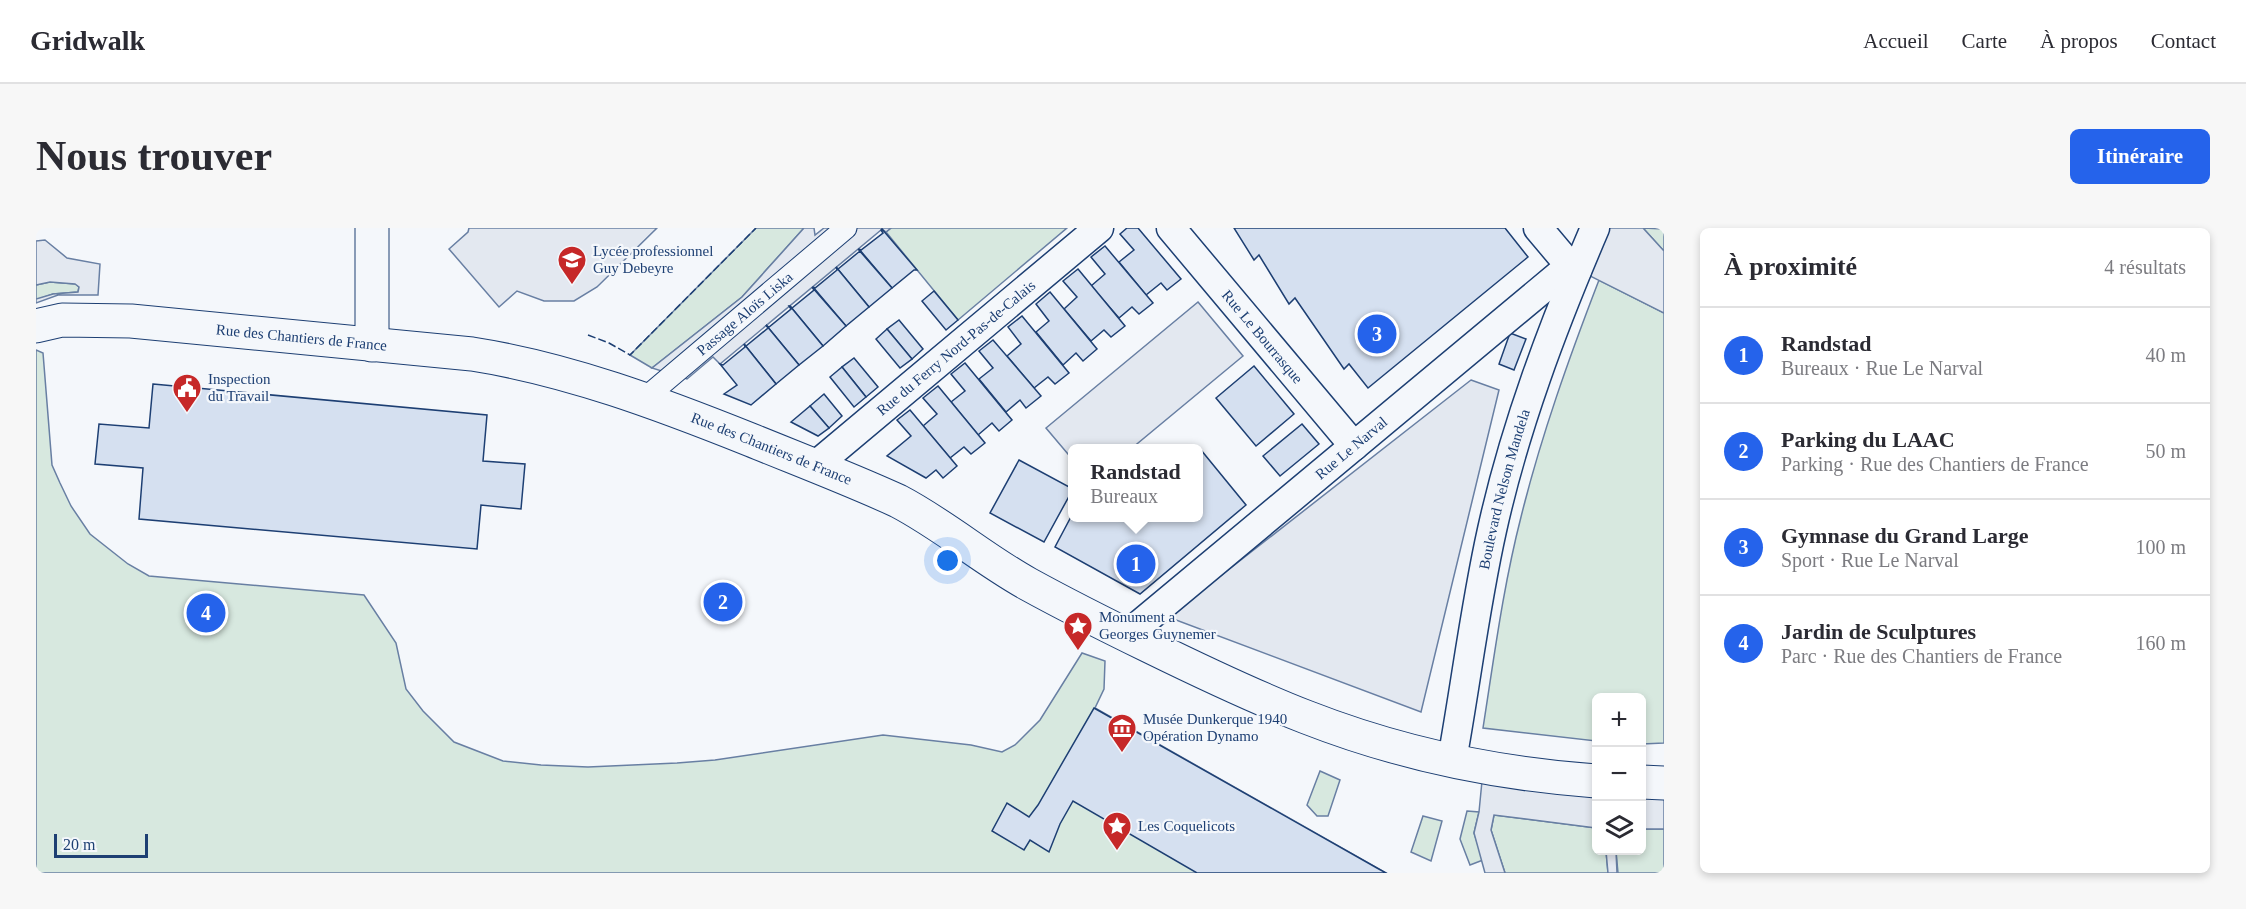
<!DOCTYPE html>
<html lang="fr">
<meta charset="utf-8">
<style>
:root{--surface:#fff;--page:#f7f7f7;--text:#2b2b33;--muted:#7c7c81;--line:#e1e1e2;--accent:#2563eb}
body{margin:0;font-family:"Times New Roman",serif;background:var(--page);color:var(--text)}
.controls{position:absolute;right:18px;bottom:18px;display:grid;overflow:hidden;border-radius:9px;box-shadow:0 3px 9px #0003}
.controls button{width:54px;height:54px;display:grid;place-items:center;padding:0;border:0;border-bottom:2px solid var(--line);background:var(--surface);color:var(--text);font:30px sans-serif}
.scale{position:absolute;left:18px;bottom:15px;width:94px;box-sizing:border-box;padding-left:6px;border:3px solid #1d3f73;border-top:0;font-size:16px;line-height:21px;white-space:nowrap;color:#1d3f73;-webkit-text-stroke:4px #f4f7fb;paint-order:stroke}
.you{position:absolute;left:912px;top:333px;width:21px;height:21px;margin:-15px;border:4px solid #fff;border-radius:50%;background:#1a73e8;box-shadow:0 0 0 9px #1a73e833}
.badge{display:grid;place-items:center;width:39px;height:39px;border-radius:50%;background:var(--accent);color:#fff;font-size:20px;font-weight:700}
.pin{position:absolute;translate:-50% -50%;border:3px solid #fff;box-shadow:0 2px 6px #0006}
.popup{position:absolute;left:1032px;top:216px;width:135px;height:78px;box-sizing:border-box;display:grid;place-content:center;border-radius:9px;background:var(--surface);filter:drop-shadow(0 2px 4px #0005);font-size:20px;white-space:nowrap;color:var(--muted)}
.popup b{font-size:22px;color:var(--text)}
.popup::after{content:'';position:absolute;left:50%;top:100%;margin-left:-12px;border:12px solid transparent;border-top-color:var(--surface)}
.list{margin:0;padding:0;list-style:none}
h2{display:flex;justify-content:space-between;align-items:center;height:78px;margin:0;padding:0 24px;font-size:26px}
h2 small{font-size:20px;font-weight:400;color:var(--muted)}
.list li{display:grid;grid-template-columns:39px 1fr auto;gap:18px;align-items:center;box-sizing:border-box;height:96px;padding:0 24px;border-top:2px solid var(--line)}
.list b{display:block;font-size:22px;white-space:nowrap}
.list p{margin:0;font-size:20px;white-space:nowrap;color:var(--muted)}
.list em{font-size:20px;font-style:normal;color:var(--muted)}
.icon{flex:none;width:33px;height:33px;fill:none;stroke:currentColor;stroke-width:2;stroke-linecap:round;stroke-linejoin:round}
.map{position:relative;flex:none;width:1628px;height:645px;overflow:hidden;border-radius:9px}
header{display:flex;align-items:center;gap:36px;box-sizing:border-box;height:84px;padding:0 30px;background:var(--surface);border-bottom:2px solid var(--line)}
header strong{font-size:28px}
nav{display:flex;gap:33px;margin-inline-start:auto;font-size:21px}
.intro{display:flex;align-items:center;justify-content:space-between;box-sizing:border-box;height:144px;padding:0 36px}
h1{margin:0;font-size:42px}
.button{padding:15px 27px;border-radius:9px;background:var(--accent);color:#fff;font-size:21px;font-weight:700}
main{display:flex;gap:36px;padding:0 36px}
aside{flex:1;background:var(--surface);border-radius:9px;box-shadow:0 3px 9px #0003}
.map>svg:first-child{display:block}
.green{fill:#d7e8df;stroke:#687fa3;stroke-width:1.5}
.parking{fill:#e3e8f0;stroke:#687fa3;stroke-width:1.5}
.building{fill:#d5e0f0;stroke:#1d3f73;stroke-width:1.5}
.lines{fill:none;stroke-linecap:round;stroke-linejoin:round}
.pedestrian-casing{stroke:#1d3f73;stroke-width:23}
.minor-casing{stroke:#1d3f73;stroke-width:31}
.tertiary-casing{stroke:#1d3f73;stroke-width:35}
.pedestrian{stroke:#f4f7fb;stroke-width:21}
.minor{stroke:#f4f7fb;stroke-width:28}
.tertiary{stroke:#f4f7fb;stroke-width:33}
.fence{stroke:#1d3f73;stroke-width:1.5;stroke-dasharray:8 3;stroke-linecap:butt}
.labels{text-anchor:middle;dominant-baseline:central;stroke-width:4.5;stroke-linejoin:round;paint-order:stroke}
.poi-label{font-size:15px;fill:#1d3f73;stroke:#f4f7fb;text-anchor:start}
.street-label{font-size:15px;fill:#1d3f73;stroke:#f4f7fb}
</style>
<header>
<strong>Gridwalk</strong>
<nav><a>Accueil</a><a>Carte</a><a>À propos</a><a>Contact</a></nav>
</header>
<div class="intro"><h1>Nous trouver</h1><a class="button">Itinéraire</a></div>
<main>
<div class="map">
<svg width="1628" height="645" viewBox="0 0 1628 645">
<rect width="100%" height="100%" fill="#f4f7fb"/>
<g class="green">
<path d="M720,0h48l-62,69 -90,71 -22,-13z"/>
<path d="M855,0h176l-109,92 -72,-88z"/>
<path d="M1607,0l21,1v22z"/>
<path d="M1563,52l65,33v430l-22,1v-46h-46v43l-113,-13c11,-70 20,-141 38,-211 20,-81 48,-159 78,-237z"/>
<path d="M14,54l26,2 3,3 -1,5 -25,2 -17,6v-15z"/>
<path d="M0,122l7,3 9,112 8,18 11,23 19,28 38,30 21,12 215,19 32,48 10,46 17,22 31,31 49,19 38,4 47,2 89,-4 38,-3 168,-25 88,10 31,7 13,-7 25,-25 42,-67 23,8 -1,28 -9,19 291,165h-1350z"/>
<path d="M1284,543l20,9 -12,36h-11l-10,-11z"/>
<path d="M1431,583l12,1 -5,21 9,27 -13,5 -10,-26z"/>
<path d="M1458,587l102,13v22l10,1 2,22h-103l-14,-43z"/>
<path d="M1387,588l19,5 -11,40 -20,-9z"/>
<path d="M1606,601h22v44h-46l-2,-22 26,-1z"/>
</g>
<g class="parking">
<path d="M433,0h188l-60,59 -23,14h-30l-27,-10 -18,16 -50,-58 19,-17z"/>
<path d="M768,0h10l1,7 9,-7h67l-5,4 -4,-3 -1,1 -161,134 -7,-7 -26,22 -35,-11 90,-71z"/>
<path d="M1569,0h38l21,23v62l-76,-38z"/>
<path d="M9,12l22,18 33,6 -2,31h-40l-22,8v-4l17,-5 25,-2 1,-5 -4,-3 -25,-2 -14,3v-44z"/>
<path d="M1162,74l45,54 -111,92h-59v12l-27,-32z"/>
<path d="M1435,152l28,10 -78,322 -253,-95z"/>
<path d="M1446,553l114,15v32l-102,-13 -3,15 14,43h-20l-11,-40 5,-21z"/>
<rect x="1606" y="570" width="22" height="31"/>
<path d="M1570,623h10l1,22h-9z"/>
</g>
<g class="building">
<path d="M1091,0h11l43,51 -14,11 -6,-7 -15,12 -27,-33 15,-12 -14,-16z"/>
<path d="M1198,0h271l23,29 -160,131 -19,-24 -5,5 -49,-71 -6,6 -30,-49 -5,5z"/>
<path d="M846,1l35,41h-3l-22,18 -33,-39 2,1 22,-17 -2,-3z"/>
<path d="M1069,18l48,57 -14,11 -7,-7 -13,11 -28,-32 14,-12 -14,-17z"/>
<path d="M822,21l34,39 -23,19 -33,-40 2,2 22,-18z"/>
<path d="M800,39l33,40 -23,19 -33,-39 2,1 22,-18z"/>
<path d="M1042,41l47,57 -14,11 -7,-7 -13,11 -27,-32 13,-12 -14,-16z"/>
<path d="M776,59l34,39 -23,20 -33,-40 2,2 22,-18z"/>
<path d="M898,63l24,29 -12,10 -24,-29z"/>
<path d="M1014,64l47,57 -14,12 -7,-8 -13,12 -27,-33 13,-11 -13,-17z"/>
<path d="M753,78h1l33,40 -24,19 -33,-40 3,2 22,-18z"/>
<path d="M986,88l47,57 -14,11 -7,-7 -14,11 -27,-32 14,-12 -13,-17z"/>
<path d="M863,92l24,29 -11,10 -25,-30z"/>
<path d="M730,97l33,40 -23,19 -32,-40 2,2 22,-18z"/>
<path d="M851,101l25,30 -12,9 -24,-29z"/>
<path d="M1474,105l16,6 -12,31 -15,-6z"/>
<path d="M957,112l48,56 -15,12 -6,-8 -14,12 -27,-33 14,-11 -14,-17z"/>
<path d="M708,116l32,40 -25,21 -27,-11 13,-9 -17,-21 3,1 22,-18z"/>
<path d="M818,130l24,29 -12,10 -24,-30z"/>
<path d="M929,135l47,57 -13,11 -7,-8 -14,12 -27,-33 14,-11 -14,-17z"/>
<path d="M1218,138l40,48 -38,32 -40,-48z"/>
<path d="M806,139l24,30 -12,10 -24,-30z"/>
<path d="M117,156l334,31 -4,46 42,3 -4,45 -40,-4 -4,44 -338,-30 4,-51 -48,-4 4,-40 50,4z"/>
<path d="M902,158l47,57 -14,11 -7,-7 -14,11 -27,-32 14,-12 -14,-16z"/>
<path d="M788,166l18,22 -13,12 -19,-22z"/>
<path d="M774,178l19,22 -11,8 -27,-14z"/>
<path d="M874,182l47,56 -14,12 -7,-8 -10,8 -39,-22 24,-20 -14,-16z"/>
<path d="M1266,196l17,20 -39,32 -17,-20z"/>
<path d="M1165,222l45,55 -106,89 -85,-47 18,-34v5h126z"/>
<path d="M983,232l54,29 -29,53 -54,-29z"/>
<path d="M1058,480l283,160 9,5h-189l-124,-72 -13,23 -11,28 -19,-12 -6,10 -32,-19 15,-28 22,14 9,-12z"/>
</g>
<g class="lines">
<g class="pedestrian-casing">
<g id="pedestrian">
<path id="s1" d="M608,171l202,-171"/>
</g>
</g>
<g class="minor-casing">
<g id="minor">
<path id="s2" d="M1135,0l183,218"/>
<path d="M1502,0l32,38 7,4"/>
<path id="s3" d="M779,238l284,-238"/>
<path id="s4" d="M1091,407l443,-369"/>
<path id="s5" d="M1416,532c14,-77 23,-154 40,-230 23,-104 61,-204 103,-302"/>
</g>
</g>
<g class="tertiary-casing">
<g id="tertiary">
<path d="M336,0v117"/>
<path id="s6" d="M0,98l26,-6 69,1 341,33c96,15 189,50 279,86 49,20 99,39 147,61 46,24 85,58 130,83 40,22 80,42 121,62 51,25 103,50 157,71 92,36 192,57 290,64"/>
<path d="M1606,554l22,1"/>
</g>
</g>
<use href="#pedestrian" class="pedestrian"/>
<use href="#minor" class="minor"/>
<use href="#tertiary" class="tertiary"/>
<path class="fence" d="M552,107l21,8 21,12 126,-127"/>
</g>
<defs>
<g id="school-pin" transform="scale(1.5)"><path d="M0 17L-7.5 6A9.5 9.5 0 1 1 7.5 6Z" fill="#c62828" stroke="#f4f7fb"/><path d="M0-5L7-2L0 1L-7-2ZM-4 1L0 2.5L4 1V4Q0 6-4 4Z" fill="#fff"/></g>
<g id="civic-pin" transform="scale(1.5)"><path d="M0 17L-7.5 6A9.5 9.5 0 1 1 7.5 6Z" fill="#c62828" stroke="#f4f7fb"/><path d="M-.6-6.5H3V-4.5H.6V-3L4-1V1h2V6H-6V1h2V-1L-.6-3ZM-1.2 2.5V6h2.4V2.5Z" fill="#fff"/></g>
<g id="sight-pin" transform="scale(1.5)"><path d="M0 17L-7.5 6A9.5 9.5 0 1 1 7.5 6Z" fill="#c62828" stroke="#f4f7fb"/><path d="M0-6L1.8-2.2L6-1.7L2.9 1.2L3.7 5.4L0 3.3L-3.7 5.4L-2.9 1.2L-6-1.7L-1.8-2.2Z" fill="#fff"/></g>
<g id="museum-pin" transform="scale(1.5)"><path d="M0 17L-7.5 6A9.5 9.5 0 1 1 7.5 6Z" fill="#c62828" stroke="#f4f7fb"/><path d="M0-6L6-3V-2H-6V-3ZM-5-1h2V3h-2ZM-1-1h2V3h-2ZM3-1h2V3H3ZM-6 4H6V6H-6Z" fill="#fff"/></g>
</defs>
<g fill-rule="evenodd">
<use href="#school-pin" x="536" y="32"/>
<use href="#civic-pin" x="151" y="160"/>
<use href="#sight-pin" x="1042" y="398"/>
<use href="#museum-pin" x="1086" y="500"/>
<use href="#sight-pin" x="1081" y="598"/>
</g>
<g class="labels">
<g class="poi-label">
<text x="557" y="23">Lycée professionnel<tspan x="557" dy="17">Guy Debeyre</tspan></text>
<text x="172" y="151">Inspection<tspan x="172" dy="17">du Travail</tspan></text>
<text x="1063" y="389">Monument a<tspan x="1063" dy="17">Georges Guynemer</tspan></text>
<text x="1107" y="491">Musée Dunkerque 1940<tspan x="1107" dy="17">Opération Dynamo</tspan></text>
<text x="1102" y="598">Les Coquelicots</text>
</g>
<g class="street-label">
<text stroke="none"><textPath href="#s1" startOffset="132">Passage Aloïs Liska</textPath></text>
<text stroke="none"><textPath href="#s2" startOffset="142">Rue Le Bourrasque</textPath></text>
<text stroke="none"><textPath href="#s6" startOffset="267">Rue des Chantiers de France</textPath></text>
<text stroke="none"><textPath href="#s3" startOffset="184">Rue du Ferry Nord-Pas-de-Calais</textPath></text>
<text stroke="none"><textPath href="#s6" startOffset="753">Rue des Chantiers de France</textPath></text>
<text stroke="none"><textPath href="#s4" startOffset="292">Rue Le Narval</textPath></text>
<text stroke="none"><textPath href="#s5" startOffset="276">Boulevard Nelson Mandela</textPath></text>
</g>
</g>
</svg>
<div class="controls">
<button>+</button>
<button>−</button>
<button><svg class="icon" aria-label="layers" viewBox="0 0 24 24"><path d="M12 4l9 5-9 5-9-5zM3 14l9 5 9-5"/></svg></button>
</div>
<div class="scale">20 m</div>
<div class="you"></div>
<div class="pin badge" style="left:1100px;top:336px">1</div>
<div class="popup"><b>Randstad</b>Bureaux</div>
<div class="pin badge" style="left:687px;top:374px">2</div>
<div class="pin badge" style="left:1341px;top:106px">3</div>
<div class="pin badge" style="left:170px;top:385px">4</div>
</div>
<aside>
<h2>À proximité<small>4 résultats</small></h2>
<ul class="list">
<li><span class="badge">1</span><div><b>Randstad</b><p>Bureaux · Rue Le Narval</p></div><em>40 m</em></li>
<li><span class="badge">2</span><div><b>Parking du LAAC</b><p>Parking · Rue des Chantiers de France</p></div><em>50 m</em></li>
<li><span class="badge">3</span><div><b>Gymnase du Grand Large</b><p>Sport · Rue Le Narval</p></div><em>100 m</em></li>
<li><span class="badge">4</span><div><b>Jardin de Sculptures</b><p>Parc · Rue des Chantiers de France</p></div><em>160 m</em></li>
</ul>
</aside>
</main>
